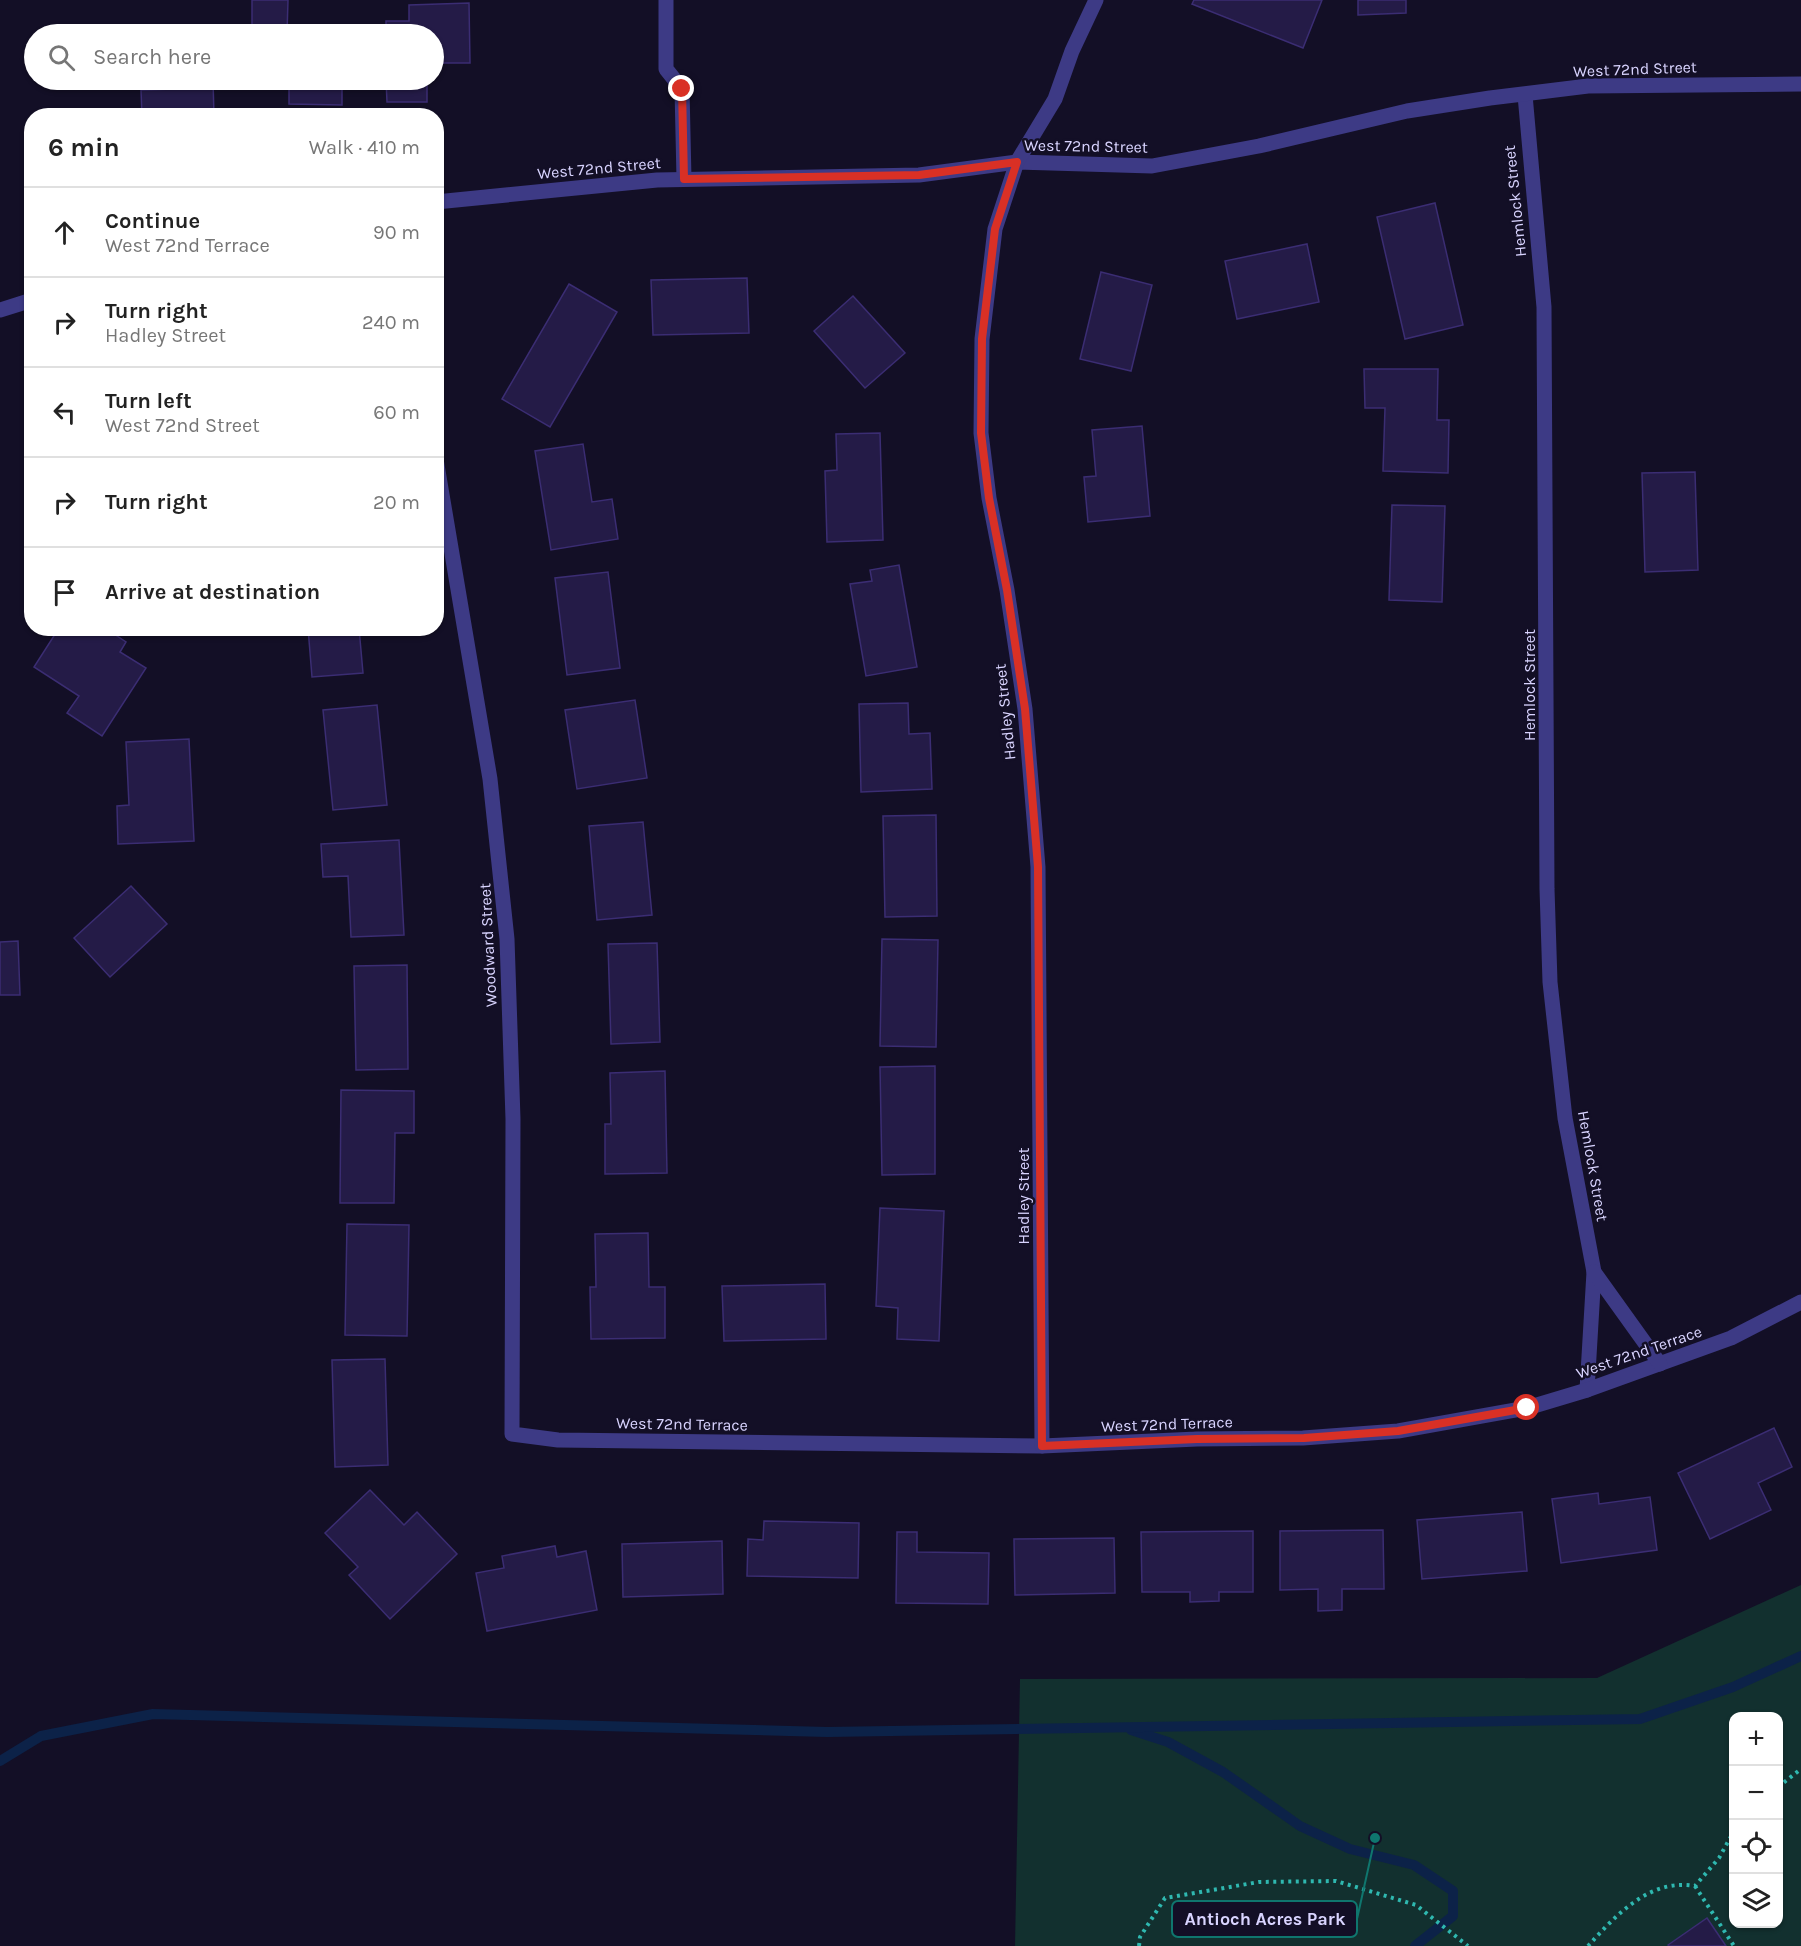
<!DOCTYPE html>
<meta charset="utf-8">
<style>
:root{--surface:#fff;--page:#f6f6f6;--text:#222;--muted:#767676;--line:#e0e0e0}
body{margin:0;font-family:Karla,sans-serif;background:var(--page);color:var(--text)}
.controls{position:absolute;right:18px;bottom:18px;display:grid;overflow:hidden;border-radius:12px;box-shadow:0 2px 4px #0004}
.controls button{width:54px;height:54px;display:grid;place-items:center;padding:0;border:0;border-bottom:2px solid var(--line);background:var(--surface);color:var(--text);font:30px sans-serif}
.stop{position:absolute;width:18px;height:18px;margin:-14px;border:4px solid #d93025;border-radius:50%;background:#fff}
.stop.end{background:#d93025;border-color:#fff;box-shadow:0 2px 6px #0008}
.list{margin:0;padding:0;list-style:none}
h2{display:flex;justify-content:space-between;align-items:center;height:78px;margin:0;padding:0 24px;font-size:26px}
h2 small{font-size:20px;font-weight:400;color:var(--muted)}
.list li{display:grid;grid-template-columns:39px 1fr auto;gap:18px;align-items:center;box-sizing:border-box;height:90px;padding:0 24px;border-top:2px solid var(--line)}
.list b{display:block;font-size:22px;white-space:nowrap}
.list p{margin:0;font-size:20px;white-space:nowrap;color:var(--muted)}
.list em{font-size:20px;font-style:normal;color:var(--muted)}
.icon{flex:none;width:33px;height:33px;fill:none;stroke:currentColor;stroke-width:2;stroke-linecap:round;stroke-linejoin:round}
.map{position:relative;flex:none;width:1801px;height:1946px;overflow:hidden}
.search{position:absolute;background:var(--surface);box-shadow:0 2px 4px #0004;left:24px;top:24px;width:420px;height:66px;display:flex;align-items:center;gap:15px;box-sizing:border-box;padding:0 21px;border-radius:33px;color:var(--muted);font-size:22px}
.panel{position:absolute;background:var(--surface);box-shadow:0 2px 4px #0004;left:24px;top:108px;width:420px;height:528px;border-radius:24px}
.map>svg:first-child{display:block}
.green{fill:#12302f;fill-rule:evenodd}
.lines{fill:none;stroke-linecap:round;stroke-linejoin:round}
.stream{stroke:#0c2248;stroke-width:10}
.building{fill:#241b47;stroke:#3b2d73;stroke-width:1.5}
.path{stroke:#2fb8b0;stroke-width:4;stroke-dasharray:3 4.5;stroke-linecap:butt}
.minor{stroke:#3d3a85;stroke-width:15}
.route{stroke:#d93025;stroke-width:8}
.labels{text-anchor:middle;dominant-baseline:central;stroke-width:5;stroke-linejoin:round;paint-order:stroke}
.street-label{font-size:16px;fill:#d9d4ff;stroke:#130f26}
.leader{fill:none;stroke:#0f766e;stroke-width:2}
.callout-dot{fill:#0f766e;stroke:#130f26;stroke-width:2}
.callout{fill:#130f26;stroke:#0f766e;stroke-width:2}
.callout-label{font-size:18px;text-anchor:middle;font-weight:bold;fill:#d9d4ff}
</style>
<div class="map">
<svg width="1801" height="1946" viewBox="0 0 1801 1946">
<rect width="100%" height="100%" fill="#130f26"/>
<path class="green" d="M1801,1585v361h-786l5,-267 577,-1zM1734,1716h44v208h-44z"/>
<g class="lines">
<g class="stream">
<path d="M1131,1730l37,12 55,30 77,54 50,23 64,16 39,26v25l-38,30"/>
<path d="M0,1761l41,-25 112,-22 674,18 813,-13 93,-32 68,-31"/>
</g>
</g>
<g class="building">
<path d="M252,0h36l-1,34h-35z"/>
<path d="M1194,0h128l-19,48 -111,-44z"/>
<path d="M1358,0h48v13l-48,2z"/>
<path d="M469,3l1,60h-36v-29h-48v-13h23v-16z"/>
<path d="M174,80h39l1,36h-72l-1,-26 33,-1z"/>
<path d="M252,80h90v25l-53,-1v-17h-37z"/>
<path d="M386,80h41v22h-40z"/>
<path d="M1435,203l28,122 -58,14 -28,-122z"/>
<path d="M1307,244l12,58 -82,17 -12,-58z"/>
<path d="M1101,272l51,13 -21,86 -51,-12z"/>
<path d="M747,278l2,55 -96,2 -2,-55z"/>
<path d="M569,284l48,28 -67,115 -48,-28z"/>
<path d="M853,296l52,57 -40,35 -51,-57z"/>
<path d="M1364,369h74l-1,51h12l-1,53 -65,-2 2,-63h-20z"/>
<path d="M1142,426l8,90 -62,6 -4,-45 12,-1 -4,-46z"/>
<path d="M880,433l3,107 -56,2 -2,-71 12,-1 -1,-36z"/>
<path d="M583,444l9,58 20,-3 6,40 -67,11 -16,-99z"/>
<path d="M1695,472l3,98 -53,2 -3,-99z"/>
<path d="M1392,505l53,1 -3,96 -53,-2z"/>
<path d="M899,565l18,102 -51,9 -16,-92 22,-3 -2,-11z"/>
<path d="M608,572l12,96 -53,7 -12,-97z"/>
<path d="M59,628h46l21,14 -6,10 26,16 -44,68 -35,-23 12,-17 -45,-29z"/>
<path d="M308,628h51l4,45 -51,4z"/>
<path d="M635,700l12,78 -70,11 -12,-79z"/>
<path d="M908,703l1,31 21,-1 2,56 -71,3 -2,-88z"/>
<path d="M377,705l10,100 -54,5 -10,-100z"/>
<path d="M189,739l5,102 -76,3 -1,-38 12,-1 -3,-63z"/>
<path d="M936,815l1,101 -52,1 -2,-101z"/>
<path d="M643,822l9,93 -55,5 -8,-94z"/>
<path d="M399,840l5,95 -53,2 -3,-61 -25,1 -2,-33z"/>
<path d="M131,886l36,38 -57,53 -36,-39z"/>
<path d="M882,939l56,1 -2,107 -56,-1z"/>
<path d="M18,941l2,54h-20v-53z"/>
<path d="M657,943l3,99 -49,2 -3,-100z"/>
<path d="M407,965l1,104 -52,1 -2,-104z"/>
<path d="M935,1066v108l-53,1 -2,-108z"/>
<path d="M665,1071l2,102 -62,1v-50h6l-1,-51z"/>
<path d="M341,1090l73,1v42h-19l-1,70h-54z"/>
<path d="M880,1208l64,3 -5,130 -42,-2 1,-31 -22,-2z"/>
<path d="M347,1224l62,1 -2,111 -62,-1z"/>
<path d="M648,1233l1,54h16v51l-74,1 -1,-52h6l-1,-53z"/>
<path d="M825,1284l1,55 -102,2 -2,-55z"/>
<path d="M385,1359l3,106 -53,2 -3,-107z"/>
<path d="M1774,1428l18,39 -34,16 13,27 -61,29 -32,-66z"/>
<path d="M370,1490l34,35 13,-13 40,42 -67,65 -41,-44 9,-8 -33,-34z"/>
<path d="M1598,1493l1,11 51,-7 7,53 -96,13 -9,-64z"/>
<path d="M1522,1512l5,59 -105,8 -5,-59z"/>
<path d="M764,1521l95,2 -1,55 -111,-2 1,-37 15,1z"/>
<path d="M1383,1530l1,59h-42v21l-24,1v-22l-38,1v-59z"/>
<path d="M1253,1531v61h-34v9l-29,1v-10h-48l-1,-60z"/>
<path d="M897,1532h20v20l72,1 -1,51 -92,-1z"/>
<path d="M1114,1538l1,55 -100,2 -1,-56z"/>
<path d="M722,1541l1,53 -100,3 -1,-53z"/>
<path d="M555,1546l2,11 29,-6 11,59 -110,21 -11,-58 28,-5 -2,-12z"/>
<path d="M1707,1918l19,28h-57l-1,-1z"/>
</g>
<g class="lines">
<g class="path">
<path d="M1778,1787l23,-18"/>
<path d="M1695,1886l39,60"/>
<path d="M1139,1946l1,-9 25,-39 94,-16 77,-1 80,24 52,41"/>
<path d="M1588,1946c28,-31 62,-68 107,-60l24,-28 15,-27"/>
</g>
<g class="minor">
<path d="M666,0v69l16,20 2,90"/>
<path d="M1525,95l19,212 3,582 3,93 15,136 29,154 -7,118"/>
<path d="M436,202l221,-22 262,-5 98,-13 135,4 107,-20 148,-35 83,-13 98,-12 213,-2"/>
<path d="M0,310l32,-10"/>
<path d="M436,459l54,320 17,160 6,180 -1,315 46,6 484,6 155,-7 106,-1 95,-7 129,-23 60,-18 144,-52 70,-36"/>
<path d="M1594,1272l66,92"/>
<path d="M1042,1446l-4,-579 -13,-158 -18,-119 -18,-92 -8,-65 1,-94 13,-110 22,-67 38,-63 17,-48 24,-51"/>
</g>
</g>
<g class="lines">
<path class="route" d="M682,89l2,90 235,-4 98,-13 -22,67 -13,110 -1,94 8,65 18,92 18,119 13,158 4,579 155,-7 107,-1 94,-7 129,-23"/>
</g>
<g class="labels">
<g class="street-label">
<text transform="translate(1635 69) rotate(-2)">West 72nd Street</text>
<text transform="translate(1086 146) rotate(1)">West 72nd Street</text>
<text transform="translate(599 168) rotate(-5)">West 72nd Street</text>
<text transform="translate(1515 201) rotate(-96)">Hemlock Street</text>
<text transform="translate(1529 685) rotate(-90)">Hemlock Street</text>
<text transform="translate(1005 712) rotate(-96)">Hadley Street</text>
<text transform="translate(488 945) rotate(-93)">Woodward Street</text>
<text transform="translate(1593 1166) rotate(80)">Hemlock Street</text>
<text transform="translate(1023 1196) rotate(-90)">Hadley Street</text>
<text transform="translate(1639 1352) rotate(-19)">West 72nd Terrace</text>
<text transform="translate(682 1424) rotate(1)">West 72nd Terrace</text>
<text transform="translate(1167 1424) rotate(-2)">West 72nd Terrace</text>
</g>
</g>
<path class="leader" d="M1375 1838L1357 1919"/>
<circle class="callout-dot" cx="1375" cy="1838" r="6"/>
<rect class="callout" x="1172" y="1901" width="185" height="36" rx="6"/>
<g class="callout-label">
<text x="1265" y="1925">Antioch Acres Park</text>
</g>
</svg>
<div class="controls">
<button>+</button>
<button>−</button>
<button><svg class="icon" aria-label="locate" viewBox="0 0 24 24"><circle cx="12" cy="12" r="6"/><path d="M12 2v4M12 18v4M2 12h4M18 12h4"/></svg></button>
<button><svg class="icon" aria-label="layers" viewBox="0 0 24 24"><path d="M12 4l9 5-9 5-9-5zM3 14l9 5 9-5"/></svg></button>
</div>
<div class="stop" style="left:1527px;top:1408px"></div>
<div class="stop end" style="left:682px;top:89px"></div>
<div class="search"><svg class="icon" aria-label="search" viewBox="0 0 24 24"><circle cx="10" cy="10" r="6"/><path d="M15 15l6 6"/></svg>Search here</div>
<section class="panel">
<h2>6 min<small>Walk · 410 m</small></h2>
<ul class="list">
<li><svg class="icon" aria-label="ahead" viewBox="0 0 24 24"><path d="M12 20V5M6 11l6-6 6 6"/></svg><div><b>Continue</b><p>West 72nd Terrace</p></div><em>90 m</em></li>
<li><svg class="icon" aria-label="right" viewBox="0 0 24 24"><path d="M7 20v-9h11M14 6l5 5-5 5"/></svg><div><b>Turn right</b><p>Hadley Street</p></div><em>240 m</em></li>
<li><svg class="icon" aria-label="left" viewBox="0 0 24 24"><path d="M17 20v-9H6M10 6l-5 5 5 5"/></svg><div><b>Turn left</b><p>West 72nd Street</p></div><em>60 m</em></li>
<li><svg class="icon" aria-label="right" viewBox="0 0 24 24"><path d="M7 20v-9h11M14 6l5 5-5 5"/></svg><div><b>Turn right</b></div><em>20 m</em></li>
<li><svg class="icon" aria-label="arrive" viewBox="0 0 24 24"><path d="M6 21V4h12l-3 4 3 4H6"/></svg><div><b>Arrive at destination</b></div></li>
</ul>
</section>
</div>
